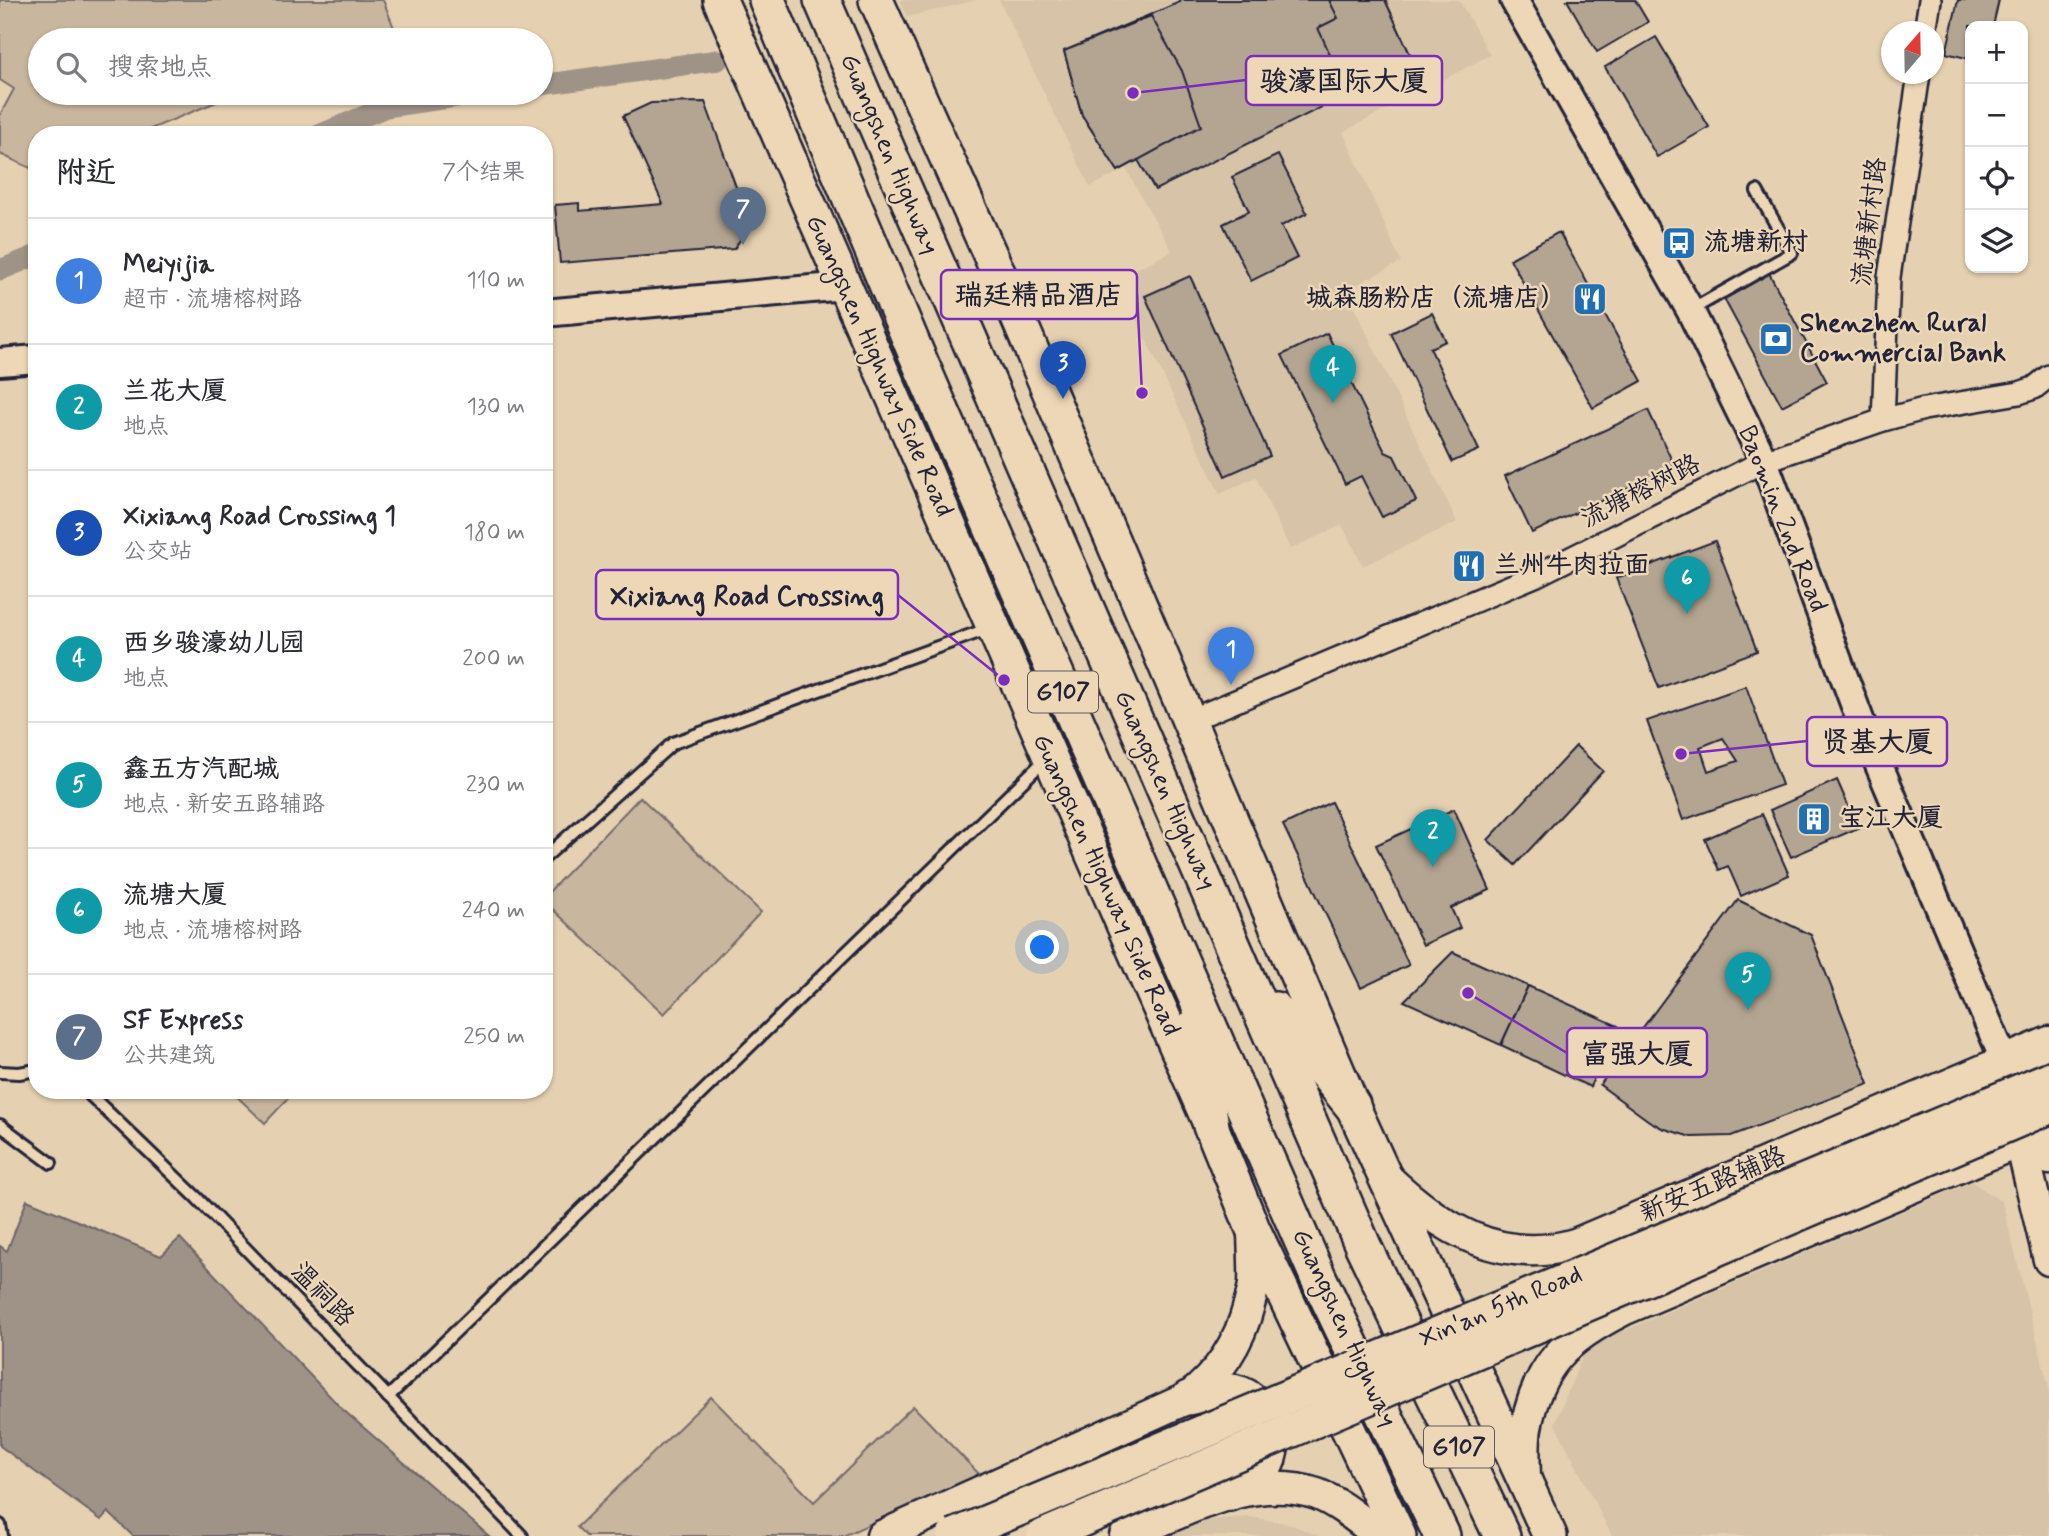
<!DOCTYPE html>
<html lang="zh">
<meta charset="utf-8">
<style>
:root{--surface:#fff;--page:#f7f7f7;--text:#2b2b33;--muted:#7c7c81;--line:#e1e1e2;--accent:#b45309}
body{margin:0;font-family:Mynerve,"LXGW WenKai TC",sans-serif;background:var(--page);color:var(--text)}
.controls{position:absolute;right:21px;top:21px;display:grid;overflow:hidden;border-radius:14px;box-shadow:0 2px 5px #0004}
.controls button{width:63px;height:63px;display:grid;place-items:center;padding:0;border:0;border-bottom:2px solid var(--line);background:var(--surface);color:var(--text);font:35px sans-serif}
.compass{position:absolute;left:1881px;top:21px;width:63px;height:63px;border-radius:50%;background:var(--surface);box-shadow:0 2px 5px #0004;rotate:20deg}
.you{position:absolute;left:1043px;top:948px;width:24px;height:24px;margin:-18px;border:5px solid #fff;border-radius:50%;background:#1a73e8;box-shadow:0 0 0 10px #1a73e833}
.badge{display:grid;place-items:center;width:46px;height:46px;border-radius:50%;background:var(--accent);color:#fff;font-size:23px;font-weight:700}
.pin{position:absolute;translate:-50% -58px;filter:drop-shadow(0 2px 4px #0008)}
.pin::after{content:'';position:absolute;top:37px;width:24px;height:21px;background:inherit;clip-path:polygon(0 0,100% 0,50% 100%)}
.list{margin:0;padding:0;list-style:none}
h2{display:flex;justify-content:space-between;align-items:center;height:91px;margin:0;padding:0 28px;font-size:30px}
h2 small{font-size:23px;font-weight:400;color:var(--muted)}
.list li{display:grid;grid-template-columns:46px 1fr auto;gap:21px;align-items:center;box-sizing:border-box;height:126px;padding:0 28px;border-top:2px solid var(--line)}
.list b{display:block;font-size:26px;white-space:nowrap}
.list p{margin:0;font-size:23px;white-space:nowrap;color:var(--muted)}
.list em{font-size:23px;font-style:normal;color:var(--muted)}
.icon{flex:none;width:38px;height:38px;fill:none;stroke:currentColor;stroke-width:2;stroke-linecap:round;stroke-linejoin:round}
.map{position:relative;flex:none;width:2049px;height:1536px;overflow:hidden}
.search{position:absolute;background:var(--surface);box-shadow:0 2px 5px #0004;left:28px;top:28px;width:525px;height:77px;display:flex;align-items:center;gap:18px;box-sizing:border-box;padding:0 24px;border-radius:38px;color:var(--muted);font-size:26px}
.panel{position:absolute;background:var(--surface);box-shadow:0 2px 5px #0004;left:28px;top:126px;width:525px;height:973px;border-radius:28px}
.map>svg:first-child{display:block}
.built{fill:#d6c3a8}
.green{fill:#c9b69f;stroke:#766c6d;stroke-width:2}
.water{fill:#9f9287;stroke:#6d6569;stroke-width:2}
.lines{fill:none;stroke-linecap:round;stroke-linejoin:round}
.canal{stroke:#9f9287;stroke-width:21}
.building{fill:#b4a593;stroke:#22223b;stroke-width:2;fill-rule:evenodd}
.service-casing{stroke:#22223b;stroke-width:16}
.minor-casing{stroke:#22223b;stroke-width:26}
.tertiary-casing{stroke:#22223b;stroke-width:32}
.secondary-casing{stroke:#22223b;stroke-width:35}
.primary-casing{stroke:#22223b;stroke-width:38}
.trunk-casing{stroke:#22223b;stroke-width:40}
.service{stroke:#edd7b6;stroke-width:10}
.minor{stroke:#edd7b6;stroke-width:21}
.tertiary{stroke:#edd7b6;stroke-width:26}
.secondary{stroke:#edd7b6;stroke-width:30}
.primary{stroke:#edd7b6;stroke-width:33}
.trunk{stroke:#edd7b6;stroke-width:35}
.primary-bridge-casing{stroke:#22223b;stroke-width:38;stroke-linecap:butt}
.primary-bridge{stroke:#edd7b6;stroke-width:33}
.labels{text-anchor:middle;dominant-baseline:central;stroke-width:5;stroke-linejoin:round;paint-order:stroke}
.shield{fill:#edd7b6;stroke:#5f5860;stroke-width:2}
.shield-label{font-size:24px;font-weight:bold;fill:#22223b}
.street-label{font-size:26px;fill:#22223b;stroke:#edd7b6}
.poi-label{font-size:26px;font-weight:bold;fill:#22223b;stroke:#edd7b6;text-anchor:start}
.leader{fill:none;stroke:#7b2cbf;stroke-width:2.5}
.callout-dot{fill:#7b2cbf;stroke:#edd7b6;stroke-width:2.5}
.callout{fill:#edd7b6;stroke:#7b2cbf;stroke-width:2.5}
.callout-label{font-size:28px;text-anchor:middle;font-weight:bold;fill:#22223b}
</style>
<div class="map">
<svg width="2049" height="1536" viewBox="0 0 2049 1536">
<rect width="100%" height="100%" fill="#e5d0b1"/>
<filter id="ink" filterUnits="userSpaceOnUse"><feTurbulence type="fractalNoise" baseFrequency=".0143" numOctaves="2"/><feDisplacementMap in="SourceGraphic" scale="14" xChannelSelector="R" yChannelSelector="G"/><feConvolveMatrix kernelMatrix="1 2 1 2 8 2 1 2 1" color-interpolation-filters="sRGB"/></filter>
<g filter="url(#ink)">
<g class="built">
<path d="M900,0h78l-71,17z"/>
<path d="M999,0h460l31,55 -147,77 58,130 -55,28 111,232 -94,44 -21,-41 -52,24 -34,-72 -36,17 -103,-215 55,-28 -46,-82 -36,18z"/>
<path d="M1972,1182l30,20 47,186v148h-437l-57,-112 31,-77z"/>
<path d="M1250,1517l40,7 29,12h-152l43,-16z"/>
</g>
<g class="green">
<path d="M0,0h383l11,28 -30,12h-324v53h198l-102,42h-99v36l-37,-17v-39l14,-26 -14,-9z"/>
<path d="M640,797l121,115 -97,102 -120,-113v-4z"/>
<path d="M230,1090h66l-31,33z"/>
<path d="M711,1397l103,105 99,-96 67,69 -137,61h-257l-9,-9z"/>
</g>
<path class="water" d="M27,1200l134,56 19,-18 162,171 147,127h-356l-25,-24 -7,8 -101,-74v-200l7,5z"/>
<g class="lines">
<g class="canal">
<path d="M541,85l177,-25"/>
<path d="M319,135l67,-28 98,-14"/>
<path d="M0,270l37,-15"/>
</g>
</g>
<g class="building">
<path d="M1179,0h206l29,63 -50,23 -209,104 -17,-30 -20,11 -36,-56 -18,-64 116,-49z"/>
<path d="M1329,0h56l29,63 -50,23 -10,-22 -16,8 -20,-44 20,-10z"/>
<path d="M1567,0h68l13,22 -51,30z"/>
<path d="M1958,0h41l-6,26h-23v33l-24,-6z"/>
<path d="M1151,16l31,55 19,55 -83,45 -36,-56 -18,-64z"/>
<path d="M1656,37l53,90 -52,30 -52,-90z"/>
<path d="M705,102l45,123 -16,24 -174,14 -5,-58 24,-2v8l84,-7 -40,-88 28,-13z"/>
<path d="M1278,155l29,58 -26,13 16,32 -46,23 -28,-57 26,-13 -17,-34z"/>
<path d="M1559,232l83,149 -49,27 -83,-149z"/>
<path d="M1769,273l58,109 -45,24 -59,-109z"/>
<path d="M1190,276l80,180 -45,20 -80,-180z"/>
<path d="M1432,313l14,28 -16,7 49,102 -27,12 -61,-129z"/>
<path d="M1327,333l58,119 9,4 22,45 -34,16 -21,-41 -16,8 -63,-129z"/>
<path d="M1648,410l27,57 -143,66 -27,-57z"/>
<path d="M1715,541l42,110 -98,37 -43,-110z"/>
<path d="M1746,686l36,99 -99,35 -36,-99zM1723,738l15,23 -30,10 -8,-24z"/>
<path d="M1576,746l27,25 -88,94 -27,-25z"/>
<path d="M1837,780l21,48 -67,29 -21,-47z"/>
<path d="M1331,802l78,163 -48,23 -78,-163z"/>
<path d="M1454,809l36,81 -39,18 9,20 -37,17 -47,-100z"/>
<path d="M1762,814l27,61 -48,21 -13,-30 -9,4 -14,-31z"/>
<path d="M1738,900l73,35 58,149 -138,52 -40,1 -29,-9 -13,-7 -49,-36z"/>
<path d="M1453,952l75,34 -27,59 -97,-44z"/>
<path d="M1528,986l90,40 -28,61 -89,-42z"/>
</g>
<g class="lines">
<g class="service-casing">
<g id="service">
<path d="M1691,310l101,-57 -35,-62"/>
<path d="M544,858l129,-115 317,-115"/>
<path d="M0,1072l19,1 18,-3"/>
<path d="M85,1090l111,107 326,339"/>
<path d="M0,1125l51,38"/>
<path d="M388,1397l659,-639"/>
<path d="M0,1525l2,11"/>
</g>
</g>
<g class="minor-casing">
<g id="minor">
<path d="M1925,32l5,-32"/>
<path d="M1883,420l6,-143 30,-203"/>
<path d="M1188,721l349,-146 227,-114 119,-41 41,-11 95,-16 15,-5 15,-12"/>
</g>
</g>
<g class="tertiary-casing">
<g id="tertiary">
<path d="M1514,0l176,310 74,151 98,264 142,335"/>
<path d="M544,313l301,-27"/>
<path d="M0,362l37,-3"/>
</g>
</g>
<g class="secondary-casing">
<g id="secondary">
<path d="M2034,1116l8,16 7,27"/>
<path d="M2016,1122l33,138"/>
<path d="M1386,1177c53,50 113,89 189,67l474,-202"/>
<path d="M1525,1483c0,-18 -2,-38 1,-55 12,-64 41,-90 97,-118l426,-181"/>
<path d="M882,1536l306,-138c31,-24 51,-54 61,-93 2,-7 4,-14 5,-21 1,-18 -1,-37 -1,-55"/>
<path d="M1125,1536c59,-24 127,-64 192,-42 23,9 43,27 63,42"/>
</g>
</g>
<g class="primary-casing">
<g id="primary">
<path d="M720,0l491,1126 42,103 146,307"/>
<path d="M876,0l137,306 339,799 198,431"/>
<path d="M1188,1398c12,-3 25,-8 37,-8 43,2 61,58 33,87 -8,8 -19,13 -29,17"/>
</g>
</g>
<g class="trunk-casing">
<g id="trunk">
<path d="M767,0l149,353 402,924 124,259"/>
<path d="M822,0l541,1246 139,290"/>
<path d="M1275,1010l77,95"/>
<path d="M1195,1027l16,99"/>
</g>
</g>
<use href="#service" class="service"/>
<use href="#minor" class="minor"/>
<use href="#tertiary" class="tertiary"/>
<use href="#secondary" class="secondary"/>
<use href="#primary" class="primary"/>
<use href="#trunk" class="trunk"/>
<g class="primary-bridge-casing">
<g id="primary-bridge">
<path d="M954,1536l1095,-457"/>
<path d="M1044,1536l1005,-429"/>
</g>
</g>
<use href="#primary-bridge" class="primary-bridge"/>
</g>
</g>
<defs>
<g id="bus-square" transform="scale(1.75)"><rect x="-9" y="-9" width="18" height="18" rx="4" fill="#1f6fb2" stroke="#edd7b6"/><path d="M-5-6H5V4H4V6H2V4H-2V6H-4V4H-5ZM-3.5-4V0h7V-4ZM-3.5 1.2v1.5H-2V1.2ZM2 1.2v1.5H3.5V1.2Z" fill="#fff"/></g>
<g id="restaurant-square" transform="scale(1.75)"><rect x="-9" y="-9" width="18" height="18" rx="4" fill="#1f6fb2" stroke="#edd7b6"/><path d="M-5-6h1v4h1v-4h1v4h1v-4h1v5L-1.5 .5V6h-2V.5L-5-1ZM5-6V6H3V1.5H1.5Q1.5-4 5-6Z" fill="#fff"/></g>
<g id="bank-square" transform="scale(1.75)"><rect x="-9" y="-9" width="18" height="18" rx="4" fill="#1f6fb2" stroke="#edd7b6"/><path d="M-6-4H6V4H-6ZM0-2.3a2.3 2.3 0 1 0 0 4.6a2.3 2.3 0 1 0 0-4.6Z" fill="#fff"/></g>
<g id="building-square" transform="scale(1.75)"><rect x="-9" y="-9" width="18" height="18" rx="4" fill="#1f6fb2" stroke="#edd7b6"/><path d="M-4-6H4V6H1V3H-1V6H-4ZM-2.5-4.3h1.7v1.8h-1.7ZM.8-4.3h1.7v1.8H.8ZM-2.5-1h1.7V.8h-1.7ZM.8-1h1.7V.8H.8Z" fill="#fff"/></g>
</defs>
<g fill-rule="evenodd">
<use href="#bus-square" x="1679" y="243"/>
<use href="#restaurant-square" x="1590" y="299"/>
<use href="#bank-square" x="1776" y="339"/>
<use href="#restaurant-square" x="1469" y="566"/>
<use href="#building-square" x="1814" y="819"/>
</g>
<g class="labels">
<g class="shield">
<rect x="1028" y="671.5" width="70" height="41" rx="5"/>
<rect x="1424" y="1426.5" width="70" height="41" rx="5"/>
</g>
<g class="shield-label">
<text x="1063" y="692">G107</text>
<text x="1459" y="1447">G107</text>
</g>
<g class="street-label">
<text transform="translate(889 154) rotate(67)">Guangshen Highway</text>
<text transform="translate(1870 222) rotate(-83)">流塘新村路</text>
<text transform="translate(879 366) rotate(66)">Guangshen Highway Side Road</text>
<text transform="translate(1641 492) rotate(-27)">流塘榕树路</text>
<text transform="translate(1782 519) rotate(68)">Baomin 2nd Road</text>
<text transform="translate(1165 790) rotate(66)">Guangshen Highway</text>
<text transform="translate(1106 885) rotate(66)">Guangshen Highway Side Road</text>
<text transform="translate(1713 1185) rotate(-23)">新安五路辅路</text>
<text transform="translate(322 1295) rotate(46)">温祠路</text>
<text transform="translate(1501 1307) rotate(-23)">Xin'an 5th Road</text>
<text transform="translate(1344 1328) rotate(65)">Guangshen Highway</text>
</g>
<g class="poi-label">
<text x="1704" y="243">流塘新村</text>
<text x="1566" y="299" text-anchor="end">城森肠粉店（流塘店）</text>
<text x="1800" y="324">Shenzhen Rural<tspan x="1800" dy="30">Commercial Bank</tspan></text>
<text x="1494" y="566">兰州牛肉拉面</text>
<text x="1839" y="819">宝江大厦</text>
</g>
</g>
<path class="leader" d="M1133 93L1246 80M1142 393L1137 294M1004 680L898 595M1681 754L1807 741M1468 993L1567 1053"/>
<g class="callout-dot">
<circle cx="1133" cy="93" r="7"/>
<circle cx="1142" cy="393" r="7"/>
<circle cx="1004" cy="680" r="7"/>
<circle cx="1681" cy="754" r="7"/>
<circle cx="1468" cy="993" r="7"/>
</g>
<g class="callout">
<rect x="1246" y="56" width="196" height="49" rx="7"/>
<rect x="941" y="270" width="196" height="49" rx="7"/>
<rect x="596" y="570" width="302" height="49" rx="7"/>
<rect x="1807" y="717" width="140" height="49" rx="7"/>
<rect x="1567" y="1028" width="140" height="49" rx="7"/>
</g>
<g class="callout-label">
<text x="1344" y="90">骏濠国际大厦</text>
<text x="1039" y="304">瑞廷精品酒店</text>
<text x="747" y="605">Xixiang Road Crossing</text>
<text x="1877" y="751">贤基大厦</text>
<text x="1637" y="1063">富强大厦</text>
</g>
</svg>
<div class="controls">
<button>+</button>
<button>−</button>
<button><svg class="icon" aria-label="locate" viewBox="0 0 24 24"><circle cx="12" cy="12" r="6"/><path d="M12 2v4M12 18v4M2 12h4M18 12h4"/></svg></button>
<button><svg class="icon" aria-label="layers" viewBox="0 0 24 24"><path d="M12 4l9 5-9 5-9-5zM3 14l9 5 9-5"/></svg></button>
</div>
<svg class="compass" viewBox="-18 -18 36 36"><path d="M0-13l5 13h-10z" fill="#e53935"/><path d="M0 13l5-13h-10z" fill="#7c7c81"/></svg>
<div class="you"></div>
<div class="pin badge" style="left:1231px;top:685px;background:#3f7fe0">1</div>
<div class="pin badge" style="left:1433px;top:867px;background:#0f9aa8">2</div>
<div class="pin badge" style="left:1063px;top:399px;background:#1a4fb4">3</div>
<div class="pin badge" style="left:1333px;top:403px;background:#0f9aa8">4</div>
<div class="pin badge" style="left:1748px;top:1010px;background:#0f9aa8">5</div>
<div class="pin badge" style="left:1687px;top:614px;background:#0f9aa8">6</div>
<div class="pin badge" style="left:743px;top:245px;background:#5c6f8a">7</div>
<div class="search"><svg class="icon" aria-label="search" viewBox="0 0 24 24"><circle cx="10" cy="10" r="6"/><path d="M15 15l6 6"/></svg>搜索地点</div>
<section class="panel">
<h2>附近<small>7个结果</small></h2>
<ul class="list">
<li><span class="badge" style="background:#3f7fe0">1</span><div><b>Meiyijia</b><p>超市 · 流塘榕树路</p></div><em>110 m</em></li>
<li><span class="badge" style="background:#0f9aa8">2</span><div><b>兰花大厦</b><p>地点</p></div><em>130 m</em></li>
<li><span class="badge" style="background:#1a4fb4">3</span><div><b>Xixiang Road Crossing 1</b><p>公交站</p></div><em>180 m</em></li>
<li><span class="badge" style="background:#0f9aa8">4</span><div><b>西乡骏濠幼儿园</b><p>地点</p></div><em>200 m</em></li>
<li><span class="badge" style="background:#0f9aa8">5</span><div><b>鑫五方汽配城</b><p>地点 · 新安五路辅路</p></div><em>230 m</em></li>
<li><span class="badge" style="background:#0f9aa8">6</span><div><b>流塘大厦</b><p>地点 · 流塘榕树路</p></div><em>240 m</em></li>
<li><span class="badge" style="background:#5c6f8a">7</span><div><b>SF Express</b><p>公共建筑</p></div><em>250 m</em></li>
</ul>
</section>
</div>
